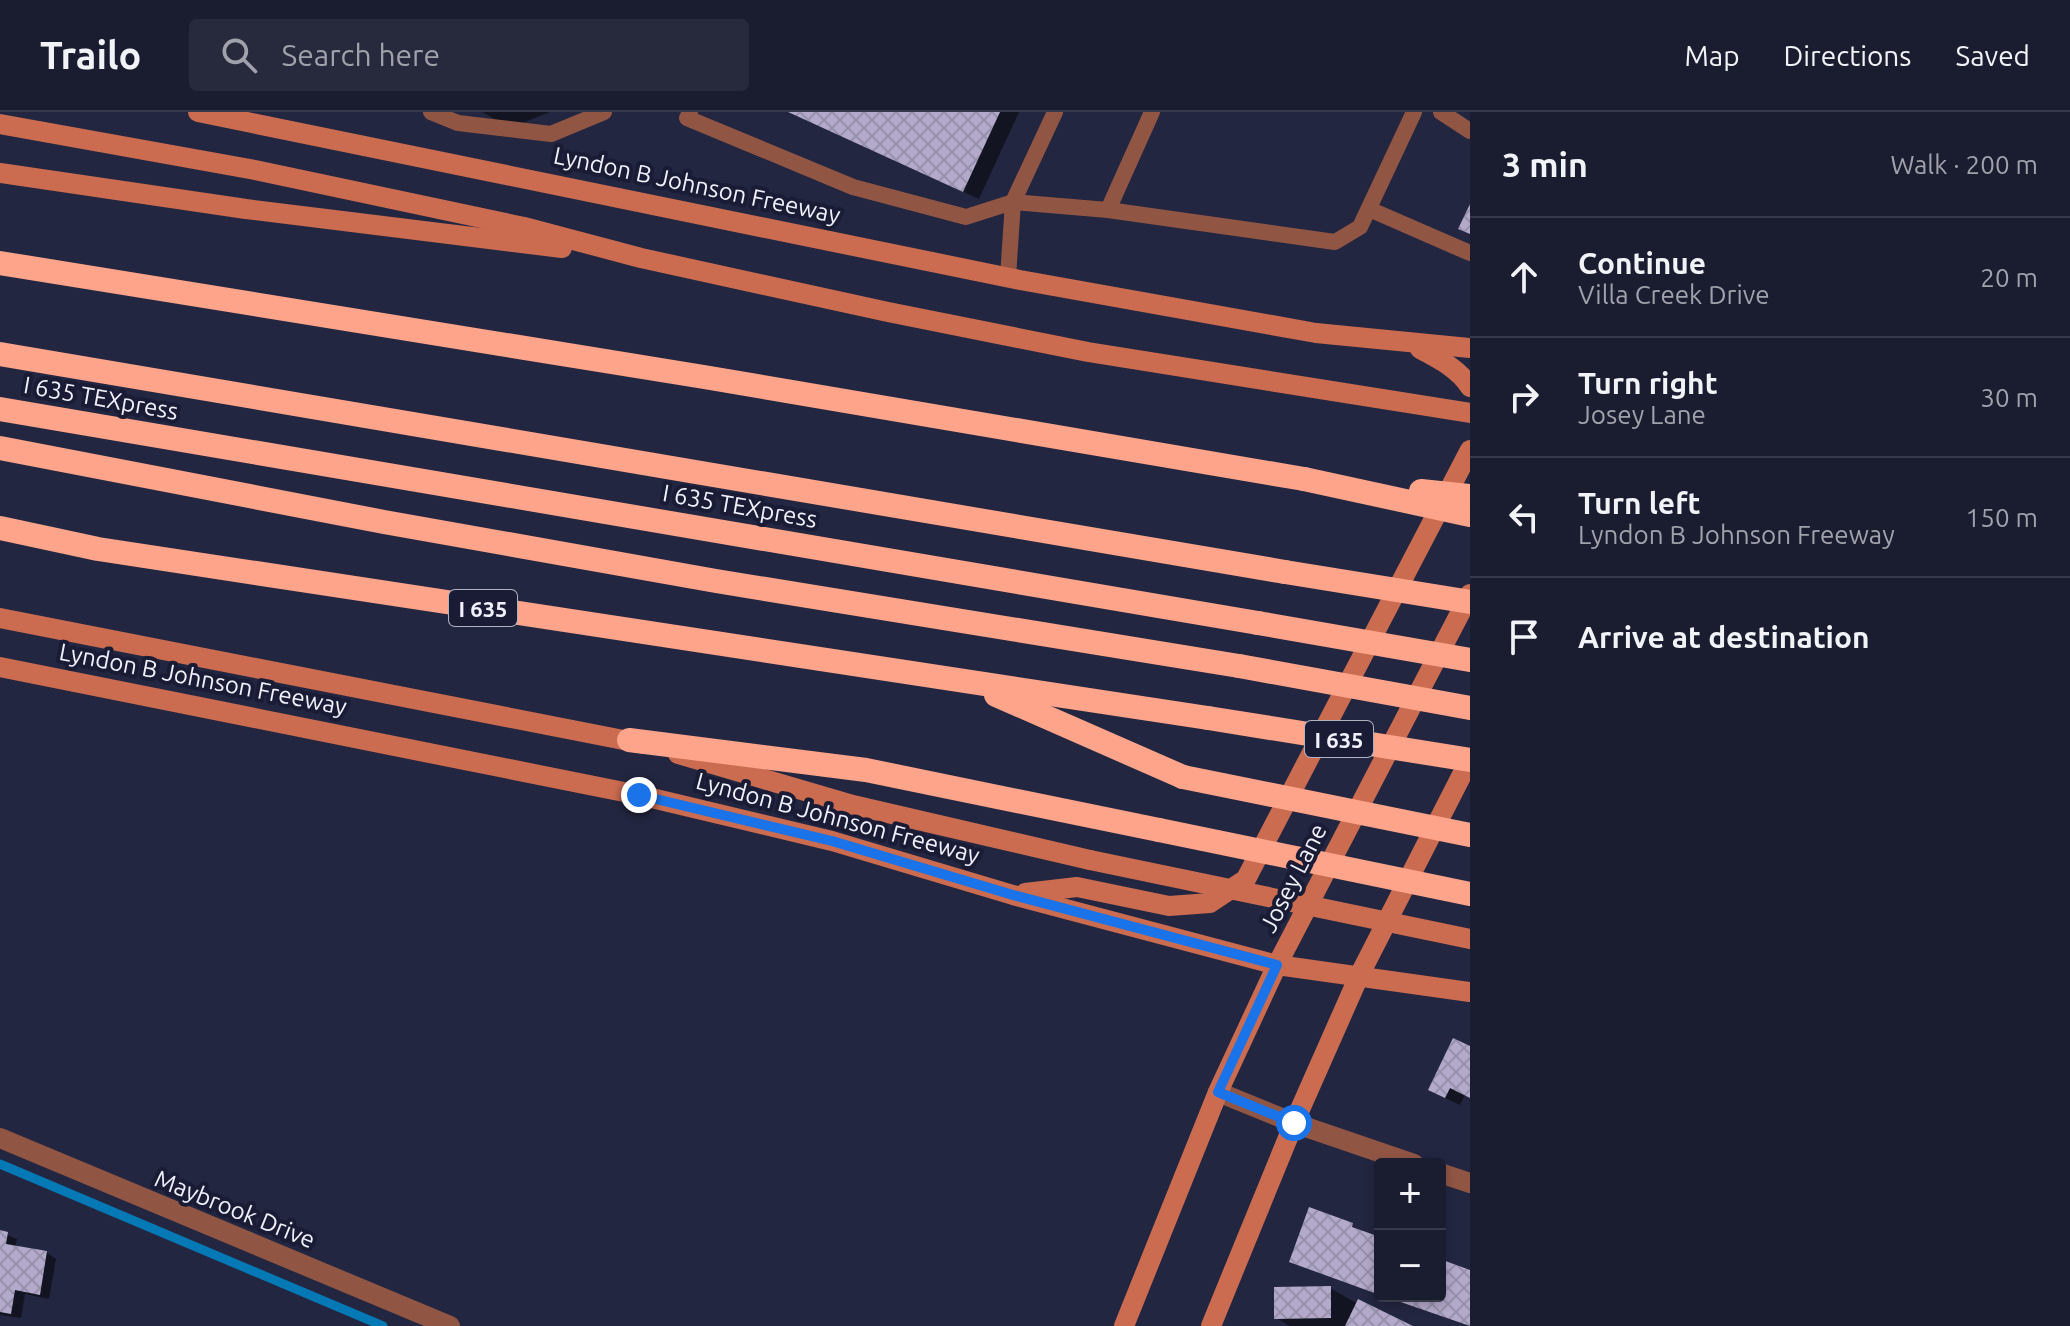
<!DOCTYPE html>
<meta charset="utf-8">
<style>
:root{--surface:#1a1c30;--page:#27293c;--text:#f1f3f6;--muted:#9fa1ab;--line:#383a4c}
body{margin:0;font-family:Ubuntu,sans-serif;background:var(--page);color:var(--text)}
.controls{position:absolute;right:24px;bottom:24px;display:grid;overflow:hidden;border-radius:8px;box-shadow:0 4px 12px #0003}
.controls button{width:72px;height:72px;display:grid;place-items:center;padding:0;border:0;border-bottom:2px solid var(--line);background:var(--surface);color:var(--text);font:40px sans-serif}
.stop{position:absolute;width:24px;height:24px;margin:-18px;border:6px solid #1a73e8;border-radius:50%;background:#fff}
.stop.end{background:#1a73e8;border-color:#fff;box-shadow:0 2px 8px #0008}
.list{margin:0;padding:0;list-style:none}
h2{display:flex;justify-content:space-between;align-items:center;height:104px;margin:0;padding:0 32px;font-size:34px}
h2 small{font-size:26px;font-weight:400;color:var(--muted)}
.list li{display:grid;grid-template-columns:52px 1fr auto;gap:24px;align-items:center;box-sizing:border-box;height:120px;padding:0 32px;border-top:2px solid var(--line)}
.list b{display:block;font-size:30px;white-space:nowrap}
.list p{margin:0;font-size:26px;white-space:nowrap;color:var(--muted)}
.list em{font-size:26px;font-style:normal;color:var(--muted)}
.icon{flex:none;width:44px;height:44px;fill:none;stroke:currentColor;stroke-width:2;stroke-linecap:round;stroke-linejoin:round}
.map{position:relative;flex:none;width:1470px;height:1214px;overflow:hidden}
header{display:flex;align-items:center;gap:48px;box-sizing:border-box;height:112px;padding:0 40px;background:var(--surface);border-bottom:2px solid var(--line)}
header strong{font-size:38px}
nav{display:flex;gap:44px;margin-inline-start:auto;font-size:28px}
.search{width:560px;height:72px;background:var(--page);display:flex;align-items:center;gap:20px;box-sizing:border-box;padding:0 28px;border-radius:8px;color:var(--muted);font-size:30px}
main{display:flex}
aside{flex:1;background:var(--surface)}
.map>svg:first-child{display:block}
.shadow{fill:#0007}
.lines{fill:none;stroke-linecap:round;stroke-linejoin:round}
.stream{stroke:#0579b5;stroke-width:9}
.building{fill:url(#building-cross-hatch)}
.service{stroke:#915544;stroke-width:16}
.minor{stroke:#915544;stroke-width:20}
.secondary{stroke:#cb6c50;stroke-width:20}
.motorway{stroke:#fda48a;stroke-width:24}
.secondary-bridge{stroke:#cb6c50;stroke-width:20}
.motorway-bridge{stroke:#fda48a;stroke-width:24}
.route{stroke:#1a73e8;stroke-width:10}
.labels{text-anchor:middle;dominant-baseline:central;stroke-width:8;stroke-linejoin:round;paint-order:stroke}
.shield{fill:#1a1c36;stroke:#b0b1c1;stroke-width:2}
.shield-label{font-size:22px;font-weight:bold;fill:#f0f1fc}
.street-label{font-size:24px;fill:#f0f1fc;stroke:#1a1c36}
</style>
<header>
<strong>Trailo</strong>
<div class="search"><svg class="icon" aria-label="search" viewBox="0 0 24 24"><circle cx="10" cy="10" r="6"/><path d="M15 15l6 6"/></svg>Search here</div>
<nav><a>Map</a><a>Directions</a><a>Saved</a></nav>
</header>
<main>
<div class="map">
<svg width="1470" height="1214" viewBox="0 0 1470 1214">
<defs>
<pattern id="building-cross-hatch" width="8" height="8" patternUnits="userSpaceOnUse" patternTransform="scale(2)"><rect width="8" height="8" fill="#b3a9cb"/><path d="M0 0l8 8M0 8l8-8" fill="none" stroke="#9891ab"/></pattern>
</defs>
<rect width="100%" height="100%" fill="#232640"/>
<g class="shadow">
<path d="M482,0h68l-40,16z"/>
<path d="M788,0h231l-40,87z"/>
<path d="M1470,936v50l-5,-3 -5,10 -15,-7z"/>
<path d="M0,1120l17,7 -2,9 32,5 9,6 -7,40 -24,-5 -4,24 -21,-3z"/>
<path d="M1440,1150l30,10v54l-88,-30h58z"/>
<path d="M1330,1176l28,16 50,22h-118l-14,-8z"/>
</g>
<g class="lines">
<path class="stream" d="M0,1052l383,162"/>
</g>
<g class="building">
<path d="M788,0h212l-37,80z"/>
<path d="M1470,92v30l-12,-5z"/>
<path d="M1453,926l17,8v52l-20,-10 -5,10 -17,-8z"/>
<path d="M1309,1095l44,16 -1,4 28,10v58l-91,-33z"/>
<path d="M0,1118l8,2 -2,12 41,7 -7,44 -25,-5 -4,24 -11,-2z"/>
<path d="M1440,1147l30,11v56l-87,-30h57z"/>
<path d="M1331,1174v32l-57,1v-32z"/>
<path d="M1358,1187l55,27h-68z"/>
</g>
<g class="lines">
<g class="service">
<path d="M431,0l27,11 93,11 53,-22"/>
<path d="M690,0l-3,6 166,69 113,30 47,-15 95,8 227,32 25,-15 54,-115"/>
<path d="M1441,0l29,19"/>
<path d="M1369,97l101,44"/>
<path d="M1108,98l44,-98"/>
<path d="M1008,165l5,-75 42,-90"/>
</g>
<g class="minor">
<path d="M1218,980l76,31 120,41"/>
<path d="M0,1026l450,188"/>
<path d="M1440,1061l30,10"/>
</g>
<g class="secondary">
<path d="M198,0l822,168 296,53 154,15"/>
<path d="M0,12l255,46 269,57 117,31 247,54 200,40 382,61"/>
<path d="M0,61l246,36 316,39"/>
<path d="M1420,237c19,10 39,20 50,38"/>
<path d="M0,506l644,126"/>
<path d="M0,555l639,128 193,46 181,54 264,70 193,27"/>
<path d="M678,642l175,51 237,55"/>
<path d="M1025,781l52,-6 92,19 41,-3 36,-24 224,-429"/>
<path d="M1124,1214l94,-234 59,-127 193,-371"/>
<path d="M1211,1214l83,-203 65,-147 111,-217"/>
</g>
<g class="motorway">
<path d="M0,151l704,114 600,102"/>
<path d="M0,242l1285,218"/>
<path d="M0,297l1258,214"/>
<path d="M0,336l384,74 332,59 523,85"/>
<path d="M0,416l98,21 1110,169"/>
<path d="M996,583l187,82"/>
<path d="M629,628l237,30 293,60"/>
</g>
<path class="secondary-bridge" d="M1090,748l380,79"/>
<g class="motorway-bridge">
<path d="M1304,367l166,36"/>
<path d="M1421,379l49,5"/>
<path d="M1285,460l185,30"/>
<path d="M1258,511l212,37"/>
<path d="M1239,554l231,42"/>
<path d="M1208,606l262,42"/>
<path d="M1183,665l287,58"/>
<path d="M1159,718l311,64"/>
</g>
</g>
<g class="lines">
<path class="route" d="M639,683l193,46 181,54 264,70 -59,127 76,31"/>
</g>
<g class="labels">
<g class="shield">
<rect x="449" y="478" width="68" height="36" rx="6"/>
<rect x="1305" y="609" width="68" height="36" rx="6"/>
</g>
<g class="shield-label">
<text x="483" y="496">I 635</text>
<text x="1339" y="627">I 635</text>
</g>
<g class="street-label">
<text transform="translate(697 73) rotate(12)">Lyndon B Johnson Freeway</text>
<text transform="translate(101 286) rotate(10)">I 635 TEXpress</text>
<text transform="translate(740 394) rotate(10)">I 635 TEXpress</text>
<text transform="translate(203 567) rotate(11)">Lyndon B Johnson Freeway</text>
<text transform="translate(838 706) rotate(15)">Lyndon B Johnson Freeway</text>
<text transform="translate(1293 766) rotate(-63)">Josey Lane</text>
<text transform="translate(235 1097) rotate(22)">Maybrook Drive</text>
</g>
</g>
</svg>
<div class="controls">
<button>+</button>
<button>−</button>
</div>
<div class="stop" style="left:1294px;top:1011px"></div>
<div class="stop end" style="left:639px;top:683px"></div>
</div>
<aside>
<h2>3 min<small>Walk · 200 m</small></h2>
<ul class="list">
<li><svg class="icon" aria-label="ahead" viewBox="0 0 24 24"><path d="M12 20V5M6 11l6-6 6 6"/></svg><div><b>Continue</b><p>Villa Creek Drive</p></div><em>20 m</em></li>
<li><svg class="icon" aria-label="right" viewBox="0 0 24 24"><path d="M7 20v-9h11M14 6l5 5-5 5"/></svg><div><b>Turn right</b><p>Josey Lane</p></div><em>30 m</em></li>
<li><svg class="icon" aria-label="left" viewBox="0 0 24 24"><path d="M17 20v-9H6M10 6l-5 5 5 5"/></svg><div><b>Turn left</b><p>Lyndon B Johnson Freeway</p></div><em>150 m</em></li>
<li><svg class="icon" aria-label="arrive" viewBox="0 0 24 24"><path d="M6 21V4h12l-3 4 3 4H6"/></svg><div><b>Arrive at destination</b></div></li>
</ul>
</aside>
</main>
